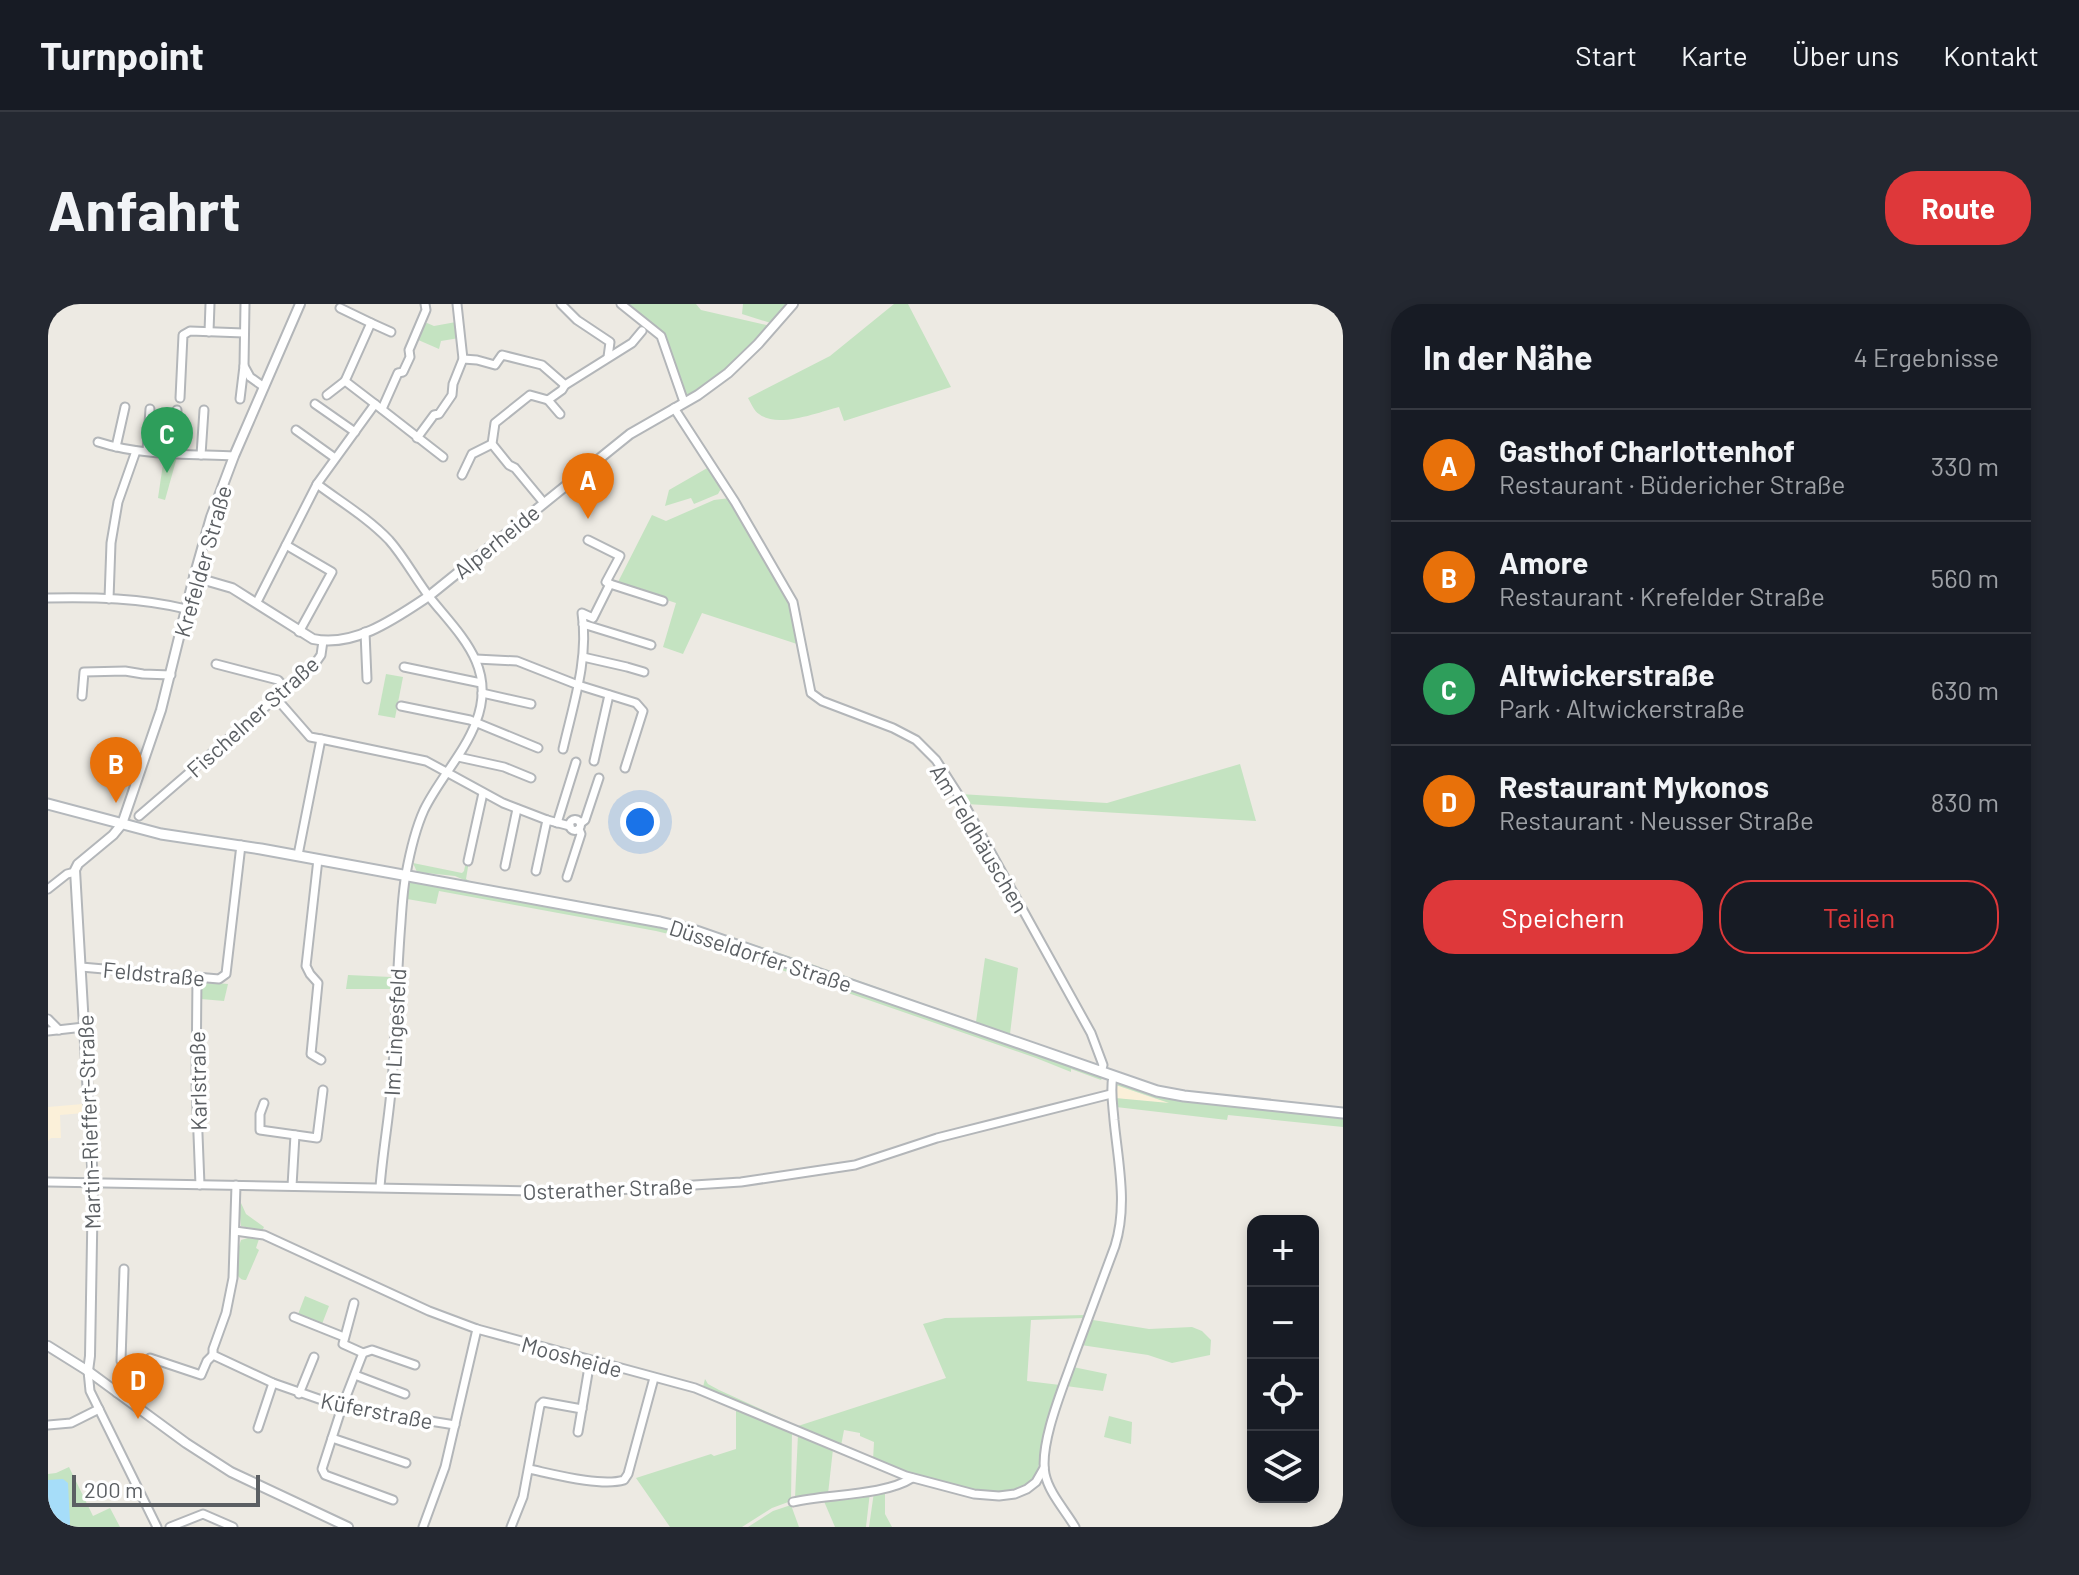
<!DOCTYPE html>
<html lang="de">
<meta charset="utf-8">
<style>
:root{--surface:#171b24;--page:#242831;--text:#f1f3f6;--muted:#9ea1a6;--line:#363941;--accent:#de383a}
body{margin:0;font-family:Barlow,sans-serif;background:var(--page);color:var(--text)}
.controls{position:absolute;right:24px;bottom:24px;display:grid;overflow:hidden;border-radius:16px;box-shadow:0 4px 12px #0003}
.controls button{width:72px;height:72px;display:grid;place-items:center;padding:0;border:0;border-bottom:2px solid var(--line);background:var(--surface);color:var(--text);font:40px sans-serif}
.scale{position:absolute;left:24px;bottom:20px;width:188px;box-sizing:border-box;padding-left:8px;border:4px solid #5b5f63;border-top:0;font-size:22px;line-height:28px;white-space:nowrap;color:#5b5f63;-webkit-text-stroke:6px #fff;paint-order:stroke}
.you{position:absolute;left:592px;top:518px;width:28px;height:28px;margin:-20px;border:6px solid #fff;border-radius:50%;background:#1a73e8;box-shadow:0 0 0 12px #1a73e833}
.badge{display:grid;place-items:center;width:52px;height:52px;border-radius:50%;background:var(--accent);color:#fff;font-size:26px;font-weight:700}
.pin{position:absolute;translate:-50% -66px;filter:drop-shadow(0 2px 4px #0008)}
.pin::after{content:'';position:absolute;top:42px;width:28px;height:24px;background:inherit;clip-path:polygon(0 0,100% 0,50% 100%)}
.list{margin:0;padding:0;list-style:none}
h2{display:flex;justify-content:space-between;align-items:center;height:104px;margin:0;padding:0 32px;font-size:34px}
h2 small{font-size:26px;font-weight:400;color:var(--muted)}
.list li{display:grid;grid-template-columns:52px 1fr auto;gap:24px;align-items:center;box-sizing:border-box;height:112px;padding:0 32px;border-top:2px solid var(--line)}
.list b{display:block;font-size:30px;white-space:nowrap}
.list p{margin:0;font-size:26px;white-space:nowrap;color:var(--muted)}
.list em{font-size:26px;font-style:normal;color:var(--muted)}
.actions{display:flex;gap:16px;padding:24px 32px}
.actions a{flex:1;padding:18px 0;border:2px solid var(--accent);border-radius:32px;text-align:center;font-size:28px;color:var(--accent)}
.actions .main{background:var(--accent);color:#fff}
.icon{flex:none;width:44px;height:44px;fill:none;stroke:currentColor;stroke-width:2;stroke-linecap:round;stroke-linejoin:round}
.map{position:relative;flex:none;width:1295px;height:1223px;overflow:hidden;border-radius:32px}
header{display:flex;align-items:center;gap:48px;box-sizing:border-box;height:112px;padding:0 40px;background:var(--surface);border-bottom:2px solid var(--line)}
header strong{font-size:38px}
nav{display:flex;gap:44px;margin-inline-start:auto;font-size:28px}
.intro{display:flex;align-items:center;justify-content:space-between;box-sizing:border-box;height:192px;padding:0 48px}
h1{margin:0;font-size:56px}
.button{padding:20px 36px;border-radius:32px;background:var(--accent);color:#fff;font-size:28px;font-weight:700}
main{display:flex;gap:48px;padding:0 48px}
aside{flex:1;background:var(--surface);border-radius:32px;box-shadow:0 4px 12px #0003}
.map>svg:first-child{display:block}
.commercial{fill:#fbf0d9}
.green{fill:#c4e3c1}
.water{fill:#a6ddf9}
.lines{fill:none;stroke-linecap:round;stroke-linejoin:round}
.minor-casing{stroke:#b3b6b9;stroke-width:11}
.tertiary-casing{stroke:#b3b6b9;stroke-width:12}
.secondary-casing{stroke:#b4b8bc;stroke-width:13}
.minor{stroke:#fff;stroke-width:7}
.tertiary{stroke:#fff;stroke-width:8}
.secondary{stroke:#fff;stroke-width:9}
.labels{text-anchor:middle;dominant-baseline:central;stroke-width:7;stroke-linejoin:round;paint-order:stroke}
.street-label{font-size:22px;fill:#5b5f63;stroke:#fff}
</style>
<header>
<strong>Turnpoint</strong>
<nav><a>Start</a><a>Karte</a><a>Über uns</a><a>Kontakt</a></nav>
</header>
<div class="intro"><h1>Anfahrt</h1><a class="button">Route</a></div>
<main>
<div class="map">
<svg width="1295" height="1223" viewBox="0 0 1295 1223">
<rect width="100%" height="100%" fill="#edeae3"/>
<g class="commercial">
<path d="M1068,781l37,13 23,6 -62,-6z"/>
<path d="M35,800l1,9 -24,2 1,23h-10l-3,3v-34z"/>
</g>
<g class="green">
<path d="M577,0h71l5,6 70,16 -46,46 -36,24 -6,-3 -15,-46z"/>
<path d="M695,0h47l-16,20 -32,-10z"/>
<path d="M846,0h14l43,83 -107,34 -5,-14c-20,5 -62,22 -80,7 -5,-3 -8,-11 -11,-16l82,-42z"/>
<path d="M408,18l3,16 -18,3 -2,8 -23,-10 6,-14 5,-2 7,3z"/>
<path d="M116,153h13l-12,43 -7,-2z"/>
<path d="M661,163l13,20 -4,7 -24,10 -3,-6 -26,8 4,-16z"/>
<path d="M682,194l61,106 9,41 -98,-32 -19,41 -20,-7 13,-44 -59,-19 35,-69 14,6 48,-21z"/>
<path d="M338,370l17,3 -8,41 -17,-3z"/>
<path d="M867,438l19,19 44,69 111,204 10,25 1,7 -273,-94 -2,-3 151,53 9,-64 33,10 -8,66 89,32c-20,-56 -51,-107 -80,-159 -30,-56 -60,-118 -104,-165z"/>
<path d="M1192,460l16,57 -290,-17 -6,-10 147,9z"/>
<path d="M418,557h3l-3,18 5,3 225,43 124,42 -2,2 -103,-36 -237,-47 -23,-10 -38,-4 -4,-9 49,10 2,-2z"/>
<path d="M363,577l278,52 414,143 -2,4 -30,-11v3l-35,-14 -338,-117 -42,-10 -217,-40 -3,13 -29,-5 2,-15z"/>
<path d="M300,671l43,2 -1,12h-44z"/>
<path d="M157,678l23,2 -4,17 -23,-2 1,-15z"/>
<path d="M1075,779l220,34v10l-115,-12 -1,5 -111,-13 -1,-9 54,5 -53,-18z"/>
<path d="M193,899l5,11 18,13 -2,4 -21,-5 -2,-18z"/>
<path d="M200,934l11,1 -3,9 3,2 -13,30c-2,0 -4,0 -6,-2 -7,-5 -2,-30 1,-38z"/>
<path d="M257,992l24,10 -7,18 -5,-2 -1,2 -19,-7z"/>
<path d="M1038,1011l-2,3 -53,2 -4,61 33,4 -23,87c-4,8 -9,14 -17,17 -34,14 -114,-15 -147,-29l1,-18 -14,-6v-3l-16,-3 -3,16 -138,-59 2,-8 3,5 11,6 79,36 148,-48 -23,-54 22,-6z"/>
<path d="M1045,1016l56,9 43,-2 10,4 9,9 -1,15 -38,8 -24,-8 -67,-10 9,-24z"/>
<path d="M1025,1063l34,7 -4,17 -37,-5z"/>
<path d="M688,1104l56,23 -1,70 -19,7 -30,19h-72l-34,-49 75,-24 3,2 22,-7z"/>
<path d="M1061,1112l23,6 -1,22 -27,-7z"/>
<path d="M750,1130l35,15 -5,45 -33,4z"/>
<path d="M21,1163l24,49 17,-8 10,19h-51l1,-5 -12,-42h-10v-6l8,-1z"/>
<path d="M837,1185v25l7,13h-23l5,-35z"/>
<path d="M822,1188l-4,35h-31l-12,-28z"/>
<path d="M743,1201l8,22h-51l25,-16z"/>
</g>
<path class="water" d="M15,1175l5,4 2,40 -1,4h-21v-47z"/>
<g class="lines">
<g class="minor-casing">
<g id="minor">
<path d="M197,0l-1,62 6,11 14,10"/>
<path d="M513,0l16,16 33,22 -2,15"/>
<path d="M573,0l40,32 23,66"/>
<path d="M292,4l31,15 -26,58 30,23"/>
<path d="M323,19l20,9"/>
<path d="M161,28l1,-28"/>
<path d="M415,55l14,1 18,5 7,-10 40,10 23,20"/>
<path d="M279,91l18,-14"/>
<path d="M132,94l3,-63 7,-4 54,2"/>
<path d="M192,95l4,-33"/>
<path d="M500,96l12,14"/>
<path d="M267,100l40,28"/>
<path d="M626,104l61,94 58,100 18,91 11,8 71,27 23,12 20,20 27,42 128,231 12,32 -2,7"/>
<path d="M334,105l16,-36 5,-1 7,-15 -1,-7 17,-40 -1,-6"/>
<path d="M248,126l39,28"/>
<path d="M369,134l17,-23 5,-1 13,-19 1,-11 10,-25 -6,-55"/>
<path d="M50,138c43,14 91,12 136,14"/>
<path d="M68,143l9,-40"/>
<path d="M99,147l3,-42"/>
<path d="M126,149l3,-43"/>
<path d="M153,151l3,-45"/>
<path d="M414,171l10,-21 20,-10"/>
<path d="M269,180c24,18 51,34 72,56 16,18 27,40 42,59 30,37 66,69 45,123 -12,32 -37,57 -52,88 -9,20 -14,42 -18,64 -3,16 -4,32 -5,48 -4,49 -5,97 -8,145 -2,40 -10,80 -13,120"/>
<path d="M496,199l-29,-35 -6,-3 -17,-21 3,-21 35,-28 18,5 14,-10 3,-5 67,-42 10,-12"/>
<path d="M540,236l32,16 -14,26 4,2"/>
<path d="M238,241l46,27 -33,60"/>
<path d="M0,294c46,-1 93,0 138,11"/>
<path d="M61,295l2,-56 7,-41 18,-51"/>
<path d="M209,298l60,-118 58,-80 68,53"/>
<path d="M535,320l68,21"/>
<path d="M317,328l2,47"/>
<path d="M535,353l44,10 17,5"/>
<path d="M428,355l41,2 61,24 58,18 7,8 -18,57"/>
<path d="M168,360l62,16 8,9"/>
<path d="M356,363l77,16"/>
<path d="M434,389l49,11"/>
<path d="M34,392l2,-24 41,-1 18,3 28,1"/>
<path d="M228,394l34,39 11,2"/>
<path d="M353,402l69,14 68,28"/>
<path d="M515,445c10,-44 26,-90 19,-136l11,5 17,-34 53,17"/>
<path d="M410,453l46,10 27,11"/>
<path d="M546,457l15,-66"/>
<path d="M91,512l175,-151 7,-10 2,-14"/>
<circle cx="527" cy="521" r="5.5"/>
<path d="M509,519l19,-61"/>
<path d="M533,519l4,-3 14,-42"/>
<path d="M250,551l23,-116 105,22 77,42 44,17 23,6"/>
<path d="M270,555l-12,107 4,8 8,9 -7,71 10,6"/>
<path d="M420,557l15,-68"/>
<path d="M457,562l12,-57"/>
<path d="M488,567l11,-51"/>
<path d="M519,573l14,-43 -2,-5"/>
<path d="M0,585l19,-15 8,-2"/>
<path d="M33,663l138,12 7,-5 15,-129"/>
<path d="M149,673l-1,107 4,101"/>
<path d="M0,715l11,11"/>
<path d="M0,727l36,-4"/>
<path d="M216,799l-4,11v16l57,8 6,-48"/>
<path d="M0,878l537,10 156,-10 114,-17 82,-27 174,-44"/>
<path d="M188,881l-3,93 -7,35 -13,36v6l60,28 69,24 113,18"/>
<path d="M244,882l3,-51"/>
<path d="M187,927l29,4 165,76 48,18 218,59 211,88 68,18 25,2 16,-2 12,-5 9,-7 8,-14"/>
<path d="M306,999l-11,41 20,9"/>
<path d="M246,1013l50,20"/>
<path d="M102,1054l51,17 6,-14 6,-6"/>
<path d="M40,1067l2,20 67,136"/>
<path d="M307,1071l50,19"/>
<path d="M69,1089l5,-9 1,-20 -2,-3 3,-92"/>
<path d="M251,1090l15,-37"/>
<path d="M0,1121l23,-2 28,-14"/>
<path d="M210,1124l15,-45"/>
<path d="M530,1128l12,-71"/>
<path d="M284,1134l74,25"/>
<path d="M481,1165c24,5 72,18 95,11l4,-6 26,-96"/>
<path d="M345,1196l-68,-25 -3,-6 20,-62 21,-54 9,-3 43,15"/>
<path d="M745,1198c33,-8 91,-6 119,-24"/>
<path d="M122,1223l33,-13 30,13"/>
<path d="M375,1223l22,-60 32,-138"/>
<path d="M463,1223l12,-30 17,-92 3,-3 39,7"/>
<path d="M1027,1223c-10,-17 -26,-34 -30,-53 -6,-31 19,-89 29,-118 14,-37 27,-73 41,-110 13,-41 3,-84 -1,-126 -1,-14 -4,-29 -1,-44"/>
</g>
</g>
<g class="tertiary-casing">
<g id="tertiary">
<path d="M146,273l38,11 81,51c41,9 83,-21 116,-43l201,-162 68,-39 30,-22 30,-29 35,-40"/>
<path d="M0,1042l40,25 98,72 45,29 117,55"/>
<path d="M40,1067l2,-15 3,-173 -18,-313 3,-6 35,-29 9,-11 39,-114 33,-133 17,-60 23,-61 66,-152"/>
</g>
</g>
<g class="secondary-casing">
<path id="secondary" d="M0,500l113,30 100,15 399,73 36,9 461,160 27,5 159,17"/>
</g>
<use href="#minor" class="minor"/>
<use href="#tertiary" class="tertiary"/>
<use href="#secondary" class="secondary"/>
</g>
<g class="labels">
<g class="street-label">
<text transform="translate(448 237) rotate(-39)">Alperheide</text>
<text transform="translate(154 257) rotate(-74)">Krefelder Straße</text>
<text transform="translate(204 412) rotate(-42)">Fischelner Straße</text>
<text transform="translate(932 534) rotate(59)">Am Feldhäuschen</text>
<text transform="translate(713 651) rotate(18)">Düsseldorfer Straße</text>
<text transform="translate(106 669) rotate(5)">Feldstraße</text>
<text transform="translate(346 728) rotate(-87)">Im Lingesfeld</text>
<text transform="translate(149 777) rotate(-91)">Karlstraße</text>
<text transform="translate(40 818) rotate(-92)">Martin-Rieffert-Straße</text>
<text transform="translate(560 884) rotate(-2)">Osterather Straße</text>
<text transform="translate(524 1052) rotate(15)">Moosheide</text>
<text transform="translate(329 1106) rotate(11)">Küferstraße</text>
</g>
</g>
</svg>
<div class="controls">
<button>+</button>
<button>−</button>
<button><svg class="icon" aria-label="locate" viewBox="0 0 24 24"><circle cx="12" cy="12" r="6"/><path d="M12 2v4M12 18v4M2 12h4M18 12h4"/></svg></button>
<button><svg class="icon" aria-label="layers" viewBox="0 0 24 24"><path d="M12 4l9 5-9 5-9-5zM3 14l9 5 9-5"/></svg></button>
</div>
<div class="scale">200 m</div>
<div class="you"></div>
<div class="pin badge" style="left:540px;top:215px;background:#e8710a">A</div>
<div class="pin badge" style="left:68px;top:499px;background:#e8710a">B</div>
<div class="pin badge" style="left:119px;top:169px;background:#2e9e5b">C</div>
<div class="pin badge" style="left:90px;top:1115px;background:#e8710a">D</div>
</div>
<aside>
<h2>In der Nähe<small>4 Ergebnisse</small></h2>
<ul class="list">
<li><span class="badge" style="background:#e8710a">A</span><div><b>Gasthof Charlottenhof</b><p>Restaurant · Büdericher Straße</p></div><em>330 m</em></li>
<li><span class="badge" style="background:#e8710a">B</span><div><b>Amore</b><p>Restaurant · Krefelder Straße</p></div><em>560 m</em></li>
<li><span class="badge" style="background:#2e9e5b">C</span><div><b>Altwickerstraße</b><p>Park · Altwickerstraße</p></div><em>630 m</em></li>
<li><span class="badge" style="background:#e8710a">D</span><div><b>Restaurant Mykonos</b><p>Restaurant · Neusser Straße</p></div><em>830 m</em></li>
</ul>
<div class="actions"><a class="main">Speichern</a><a>Teilen</a></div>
</aside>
</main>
